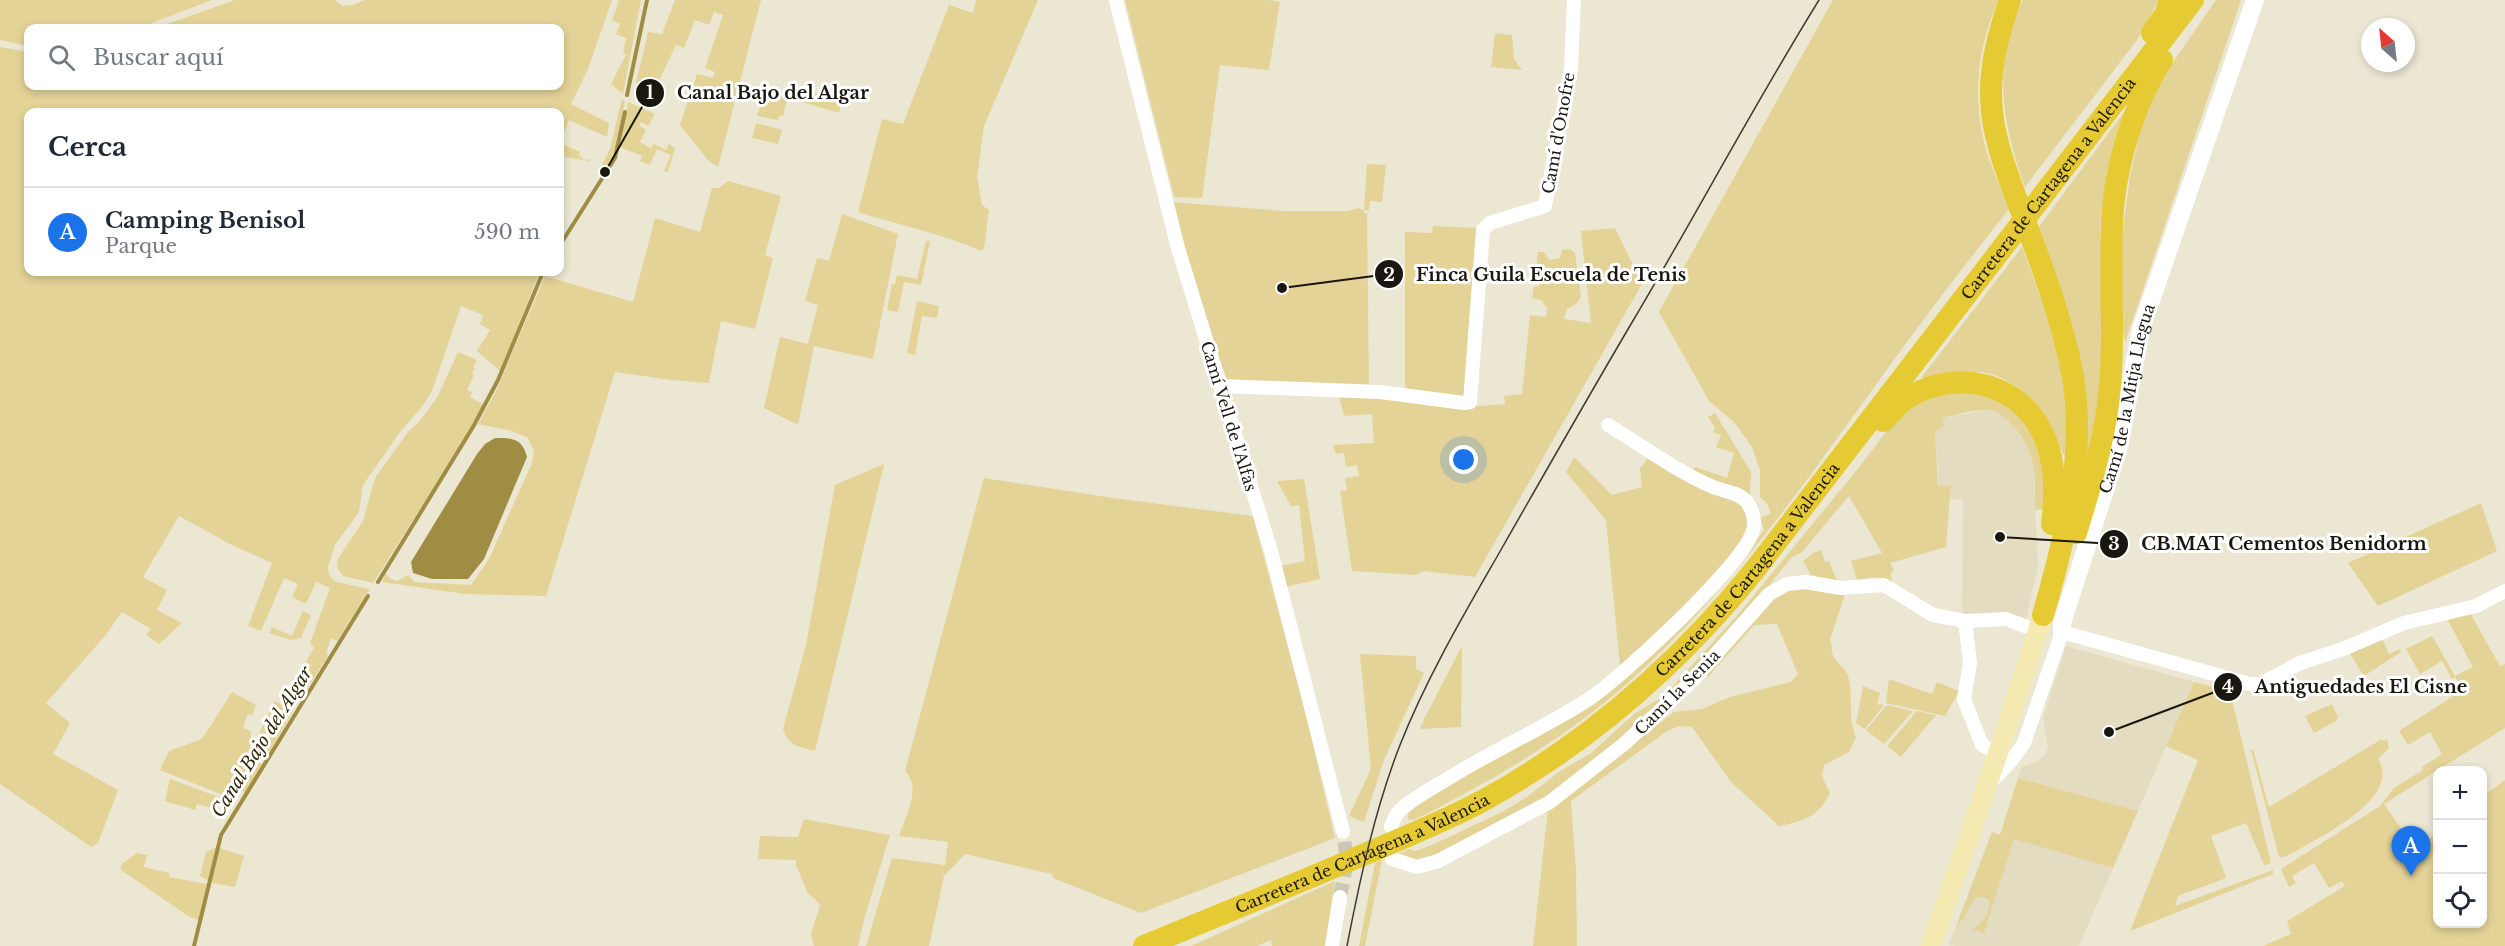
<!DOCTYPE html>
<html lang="es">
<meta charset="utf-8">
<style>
:root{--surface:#fff;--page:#f6f6f7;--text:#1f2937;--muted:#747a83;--line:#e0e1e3;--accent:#1a73e8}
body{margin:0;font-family:"Libre Baskerville",serif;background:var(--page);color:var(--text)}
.controls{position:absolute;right:18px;bottom:18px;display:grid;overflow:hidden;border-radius:12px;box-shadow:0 3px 9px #0003}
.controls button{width:54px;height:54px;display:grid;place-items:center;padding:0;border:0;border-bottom:2px solid var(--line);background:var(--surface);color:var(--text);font:30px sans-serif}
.compass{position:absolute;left:2361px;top:18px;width:54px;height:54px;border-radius:50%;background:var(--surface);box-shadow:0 3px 9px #0003;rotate:333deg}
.you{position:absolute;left:1464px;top:460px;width:21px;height:21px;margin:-15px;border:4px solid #fff;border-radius:50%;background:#1a73e8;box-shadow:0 0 0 9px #1a73e833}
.badge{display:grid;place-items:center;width:39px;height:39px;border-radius:50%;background:var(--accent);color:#fff;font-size:20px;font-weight:700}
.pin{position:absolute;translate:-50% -50px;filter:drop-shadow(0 2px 3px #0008)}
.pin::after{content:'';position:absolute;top:32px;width:21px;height:18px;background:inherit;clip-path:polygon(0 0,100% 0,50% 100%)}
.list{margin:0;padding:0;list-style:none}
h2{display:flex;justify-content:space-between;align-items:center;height:78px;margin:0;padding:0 24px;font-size:26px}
h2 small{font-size:20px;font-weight:400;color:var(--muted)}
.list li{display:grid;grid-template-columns:39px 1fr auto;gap:18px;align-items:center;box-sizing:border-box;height:90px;padding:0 24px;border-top:2px solid var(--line)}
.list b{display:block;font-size:22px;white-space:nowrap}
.list p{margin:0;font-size:20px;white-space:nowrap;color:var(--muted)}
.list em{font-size:20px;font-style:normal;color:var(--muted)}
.icon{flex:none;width:33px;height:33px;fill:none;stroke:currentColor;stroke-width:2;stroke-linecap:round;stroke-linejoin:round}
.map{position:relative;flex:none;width:2505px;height:946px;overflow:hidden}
.search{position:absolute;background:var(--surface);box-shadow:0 3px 9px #0003;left:24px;top:24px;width:540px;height:66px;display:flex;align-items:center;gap:15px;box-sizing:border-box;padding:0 21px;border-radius:12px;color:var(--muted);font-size:22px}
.panel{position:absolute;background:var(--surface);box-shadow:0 3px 9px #0003;left:24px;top:108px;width:540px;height:168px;border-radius:12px}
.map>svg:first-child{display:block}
.built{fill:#e3dcc1}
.green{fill:#e3d397}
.water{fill:#9f8d44}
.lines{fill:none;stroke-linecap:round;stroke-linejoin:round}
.stream{stroke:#9f8d44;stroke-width:4}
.minor-tunnel{stroke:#ccc8b6;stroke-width:14;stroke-dasharray:14 7;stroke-linecap:butt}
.minor{stroke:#fff;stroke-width:14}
.tertiary{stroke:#fff;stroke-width:18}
.secondary{stroke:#f5ebb2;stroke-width:20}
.trunk{stroke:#e6ca33;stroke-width:22}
.tram{stroke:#3c3a31;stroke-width:1.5}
.labels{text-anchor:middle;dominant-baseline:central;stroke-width:6;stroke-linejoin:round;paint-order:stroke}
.street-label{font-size:16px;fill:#191710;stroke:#fff}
.water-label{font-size:18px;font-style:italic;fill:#312908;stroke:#fff}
.leader{fill:none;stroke:#191710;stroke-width:2}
.callout-dot{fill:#191710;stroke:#fff;stroke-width:2}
.mark-label{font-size:18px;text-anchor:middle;font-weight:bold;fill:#fff}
.callout-label{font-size:18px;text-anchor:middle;font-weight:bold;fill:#191710;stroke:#fff;stroke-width:6;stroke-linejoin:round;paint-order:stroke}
</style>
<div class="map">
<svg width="2505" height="946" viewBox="0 0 2505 946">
<rect width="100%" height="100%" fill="#ece7d3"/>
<g class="built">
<path d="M1988,410l8,2 10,6 19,24 8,15 5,108 -12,54 -18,-3 -46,-1 1,-115 -12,-1v-14l-12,2 -4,-55 10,-6 -4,-8z"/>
<path d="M2066,646l128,36 -56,129 -120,-33 3,-11 16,-5 7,-6 4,-9 -5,-29z"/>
<path d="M1992,832l121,36 -34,78h-125l-5,-2z"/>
</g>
<g class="green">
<path d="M0,0h212l-73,28h-111v18l-28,-6z"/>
<path d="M235,0h100l7,6 11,-1 11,-5h248l-24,69 -17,35 38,19 -2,14 -38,-17 -9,23 20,9 -1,3 5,5 9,-1 -4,2 -29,-5v-44h-532v160h504l7,1 -39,98 -23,-20 13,-21 -10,-6 3,-9 -22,-9 -29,85 -11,17 -21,24 -37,53 -4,27 -24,33 -7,22 1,8 7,7 34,7 -33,52 -6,-3 -5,16 2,2 -25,39 -11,-11v-3l2,-2 6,2 11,-16 -5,-3 8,-14 -4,-5 20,-55 -14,-6 -10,22 -14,-7 6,-13 -14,-6 -23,53 -13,-5 24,-63 -42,-19 -51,-28 -36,61 24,13 -10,20 25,13 -23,21 -13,-9 5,-6 -29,-17 -17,24 -59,67 24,20 -17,31 65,36 -20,53 -7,4 -91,-63v-737l28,5v34h532v-58h-404z"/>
<path d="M619,0h22l-18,94 -12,-10 15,-29 -3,-3 3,-14 -10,-4 4,-10 -8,-3z"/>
<path d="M675,0h86l-43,167 -10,-7 -28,-35 17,-51 16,4 2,-6 -10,-4 18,-53 -9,-3 -5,13 -14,-5 -11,28 -8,-3 -28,58 -12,-4 6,-14 -6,-2 12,-51 14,2z"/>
<path d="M976,0h62l-54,126 -7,51 5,28 7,5 -5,39 -3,2c-39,-18 -83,-26 -123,-39l24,-93 21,5 46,-119 24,8z"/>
<path d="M1125,0h143l12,2 -11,68 -49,-5 -18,133 -28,-1z"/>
<path d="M1833,0h166c-23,48 -27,102 -12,153 6,19 15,37 22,56 -31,39 -61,78 -91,118 -91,123 -174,252 -288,354 -62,56 -142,102 -216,139l-6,-1 1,-10 19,-14 149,-82 165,-156 22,-27 -4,-12 11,-5 -5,-11 -6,-5v-27l-8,-23 -18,-25 -25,-21 -50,-89z"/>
<path d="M2023,0h136l-22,40 -112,147c-23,-63 -34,-124 -2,-187z"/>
<path d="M2216,0h25l-116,343 -3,-19v-86l8,-62 12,-52 20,-46z"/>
<path d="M1495,33l17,2 2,24 8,11 -31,-3z"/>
<path d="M800,89l42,12 -3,12 -43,-13z"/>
<path d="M772,92l16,3 -5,21h-4l-1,4 -21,-4 6,-18z"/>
<path d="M622,99l3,2 -7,41 -11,26 -5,-3 8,-16z"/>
<path d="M628,102l27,12 -7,12 -7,-4 -2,4 7,4 -6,12 11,6 3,-4 12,6 3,-6 6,4 -7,24 -4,-1 7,-16 -14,-6 -7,16 -10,-4 2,-5 -22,-9z"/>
<path d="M2128,107l-21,69 -7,49 2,152 -15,95 -49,-244z"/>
<path d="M756,123l26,7 -4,14 -26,-6z"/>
<path d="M1367,164l19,1 -4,37 -12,-1 -1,9h-5v3h3l2,176 -141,-7 -29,-78 -27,-102 111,9h65l10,-3 6,2z"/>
<path d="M729,181l52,15 -16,59 8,3 -18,71 -34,-8 -12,62 -38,-3 -56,-8 -69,224 -81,-2 -83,-12 4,-9 3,5 8,3 11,-6 6,7 57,3 18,-26 43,-96 2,-11 -6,-14 -16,-7 -34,-7 19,-35 48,-113 88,26 22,-84 45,14 12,-44h6z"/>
<path d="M842,214l56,20 -25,125 -59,-13 -16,79 -34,-17 16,-71 28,7 10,-39 -13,-4 12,-43 12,3z"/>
<path d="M1433,226l44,2 -9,169 -63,-6v-159l27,1z"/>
<path d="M1615,228l27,56 -167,293 -52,-6 -7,4 -64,-4 -12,-80 7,-1 -2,-12 14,-2 -2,-11 -11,2 -2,-14 -8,1 -3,-9 41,-2 -2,-29 -28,2 -5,-21 128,12 38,-3 -1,-8 18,-2 8,-79 16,2 1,-9 -6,-8 -9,-2 2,-11 5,-1 1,-5 3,-2 -3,-6 -4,-1 2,-20h6l5,8 11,-2 2,-8 8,-1 5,4 6,44 -5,7 -9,5 -3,10 27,4 -10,-92z"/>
<path d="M926,241h4l-9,44 -17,-3 -6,30 -11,-2 5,-26h3l2,-9 20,4z"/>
<path d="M2022,247l33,91 11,59 1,58 -4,-1c-23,-47 -46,-88 -106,-82 -11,1 -26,10 -36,6z"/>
<path d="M917,301l22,5 -2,12 -15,-2 -7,39 -8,-2z"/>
<path d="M458,352l19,8 -4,7 2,1 -3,6 2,1 -7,15 5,2 -2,5 13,7 -14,28 -96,151 -30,-7 -5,-7 -1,-9 26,-39 12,-43 33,-46 11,-10 19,-26z"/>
<path d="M1968,388l44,15 28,38 7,68 -12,1c0,-36 2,-59 -24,-86 -7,-7 -14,-14 -24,-14 -15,-1 -31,5 -45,8l3,8 -10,6 3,54 13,-1 -5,62 -56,16 4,7 -3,3 1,10 -18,-6 -17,3 -6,-19 31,-8 -33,-57 -47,56 -11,6 -71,88 -102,99 -72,55 -122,62 -28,-7 13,-6 7,2 16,-6 70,-33 25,-15 33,-26 30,-17 44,-40 30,-18 77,-85 116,-141 42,-55 35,-22z"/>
<path d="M1715,413l36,59 -1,22 -14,-3 -45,-18 4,-6 32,11 7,-25 -18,-6 5,-12 -8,-3 2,-4 -7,-11z"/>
<path d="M1649,456l92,46c2,5 7,12 7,18 3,32 -102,123 -128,146l-14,-146 -40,-48 8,-15 38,38 30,-8 -2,-18z"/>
<path d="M884,464l-69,287c-16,-4 -26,-5 -32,-22l23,-84 29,-160z"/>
<path d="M984,478l129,20 140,18 54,203 28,119 -194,75 -88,-35 -1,-4 -87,-20 -21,22 -15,70h-63l26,-88 53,7 3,-23 -49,-6c7,-21 23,-48 6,-65z"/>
<path d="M1304,479l16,100 -35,8 -5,-21 25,-5 -6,-56 -8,1 -14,-25z"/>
<path d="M2481,503l16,48 -119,55 -30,-43z"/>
<path d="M1821,550l4,12 4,-1 8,20 -26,-6 -8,-14 10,-8z"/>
<path d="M1789,587l57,4 -16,49c3,6 0,12 4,17 4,7 11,11 14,19 6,22 -1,39 8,61l-7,15 -25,13 -2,11 8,17c-12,24 -26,28 -51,33l-48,-44 -39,-55 -12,-1 -13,5 -96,70 5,69 1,76h-44l15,-137 126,-97 28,-3 28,-12 61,-15 7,-8 -21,-50 -23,1 -46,52 -2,-2 76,-84z"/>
<path d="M303,611l8,4 -10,23 -10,2 -22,-7 3,-6 20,9z"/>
<path d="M2470,613l30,53 5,-2v64l-121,76 33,48 20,-20 1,92h44l1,-128 22,-16v166h-242l28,-12 -4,-13 58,-35 -3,-5 -13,7 -15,-25 -22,13 4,7 -7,4 -8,-18 99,-63 14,-18 29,-18 -1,-3 20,-13 -12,-22 -22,13 -9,-14 64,-41 -8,-13 -3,2 -10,-18 -22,13 -14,-25 26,-13 23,40 18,-9 -26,-48z"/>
<path d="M2382,639l7,15 11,-5 1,3 -37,24 -14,-22z"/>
<path d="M1462,646l-1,81 -41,2 4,-10z"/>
<path d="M1360,654l56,2v13l8,4 -40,87 -20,62 -15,-6 22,-47z"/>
<path d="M1889,679l43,15 5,-12 22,9 -14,25 -59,-13z"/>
<path d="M2194,682l36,9 41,172 -7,2 -18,-42 -35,13 15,42 -48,18 -3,10 98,-36v4l-143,57 68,-171 -32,-14z"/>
<path d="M1863,686l17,7 -3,11 7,1 -19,24 -9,-6z"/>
<path d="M232,692l24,13 -4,10 -4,-1 -5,14 8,3 -1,26 12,7 -17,29 -6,-3 -6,9 -73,-29 9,-19 33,-12z"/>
<path d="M275,701l18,10 -26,45 -11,-6 5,-21z"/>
<path d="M2332,704l6,13 -2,4 -22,12 -9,-17z"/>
<path d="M1887,705l26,6 -29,33 -18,-14z"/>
<path d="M1917,711l19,4 -35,42 -14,-11z"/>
<path d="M2382,739l1,2 4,-2 2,9 -11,11c26,40 -66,82 -93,98h-6l-28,-107 2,-1 16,58z"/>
<path d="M2018,778l120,33 -25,57 -99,-29 -30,94 -12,-4c11,-7 19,-16 17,-29l-6,-3h-8l-11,21 -8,9 36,-95 8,3z"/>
<path d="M170,779l51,19 -4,11 -20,-5 -2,6 -30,-9z"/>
<path d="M804,819l86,16 -25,81 -7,30h-44l-3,-13 9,-27 -5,-7 -7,-5 -12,-29v-5l-38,-1 2,-23 38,1z"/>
<path d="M216,847l28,9 -9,31 -22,-4 -13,-7 6,-24z"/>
<path d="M137,853l10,2 -3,12 25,6v4l38,7 -8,36 -11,-4 -67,-46v-5z"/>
<path d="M1382,860l-17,86h-6l16,-83z"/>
<path d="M1335,881l-10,65h-53l-1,-6 -14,6h-66z"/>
</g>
<path class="water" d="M495,438c18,0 27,0 32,19l-43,102 -16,20h-36l-19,-6 -2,-11 66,-108 8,-10z"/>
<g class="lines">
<g class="stream">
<path d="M627,95l20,-95"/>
<path d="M560,245l55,-87 10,-46"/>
<path d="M378,582l95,-155 25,-47 45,-108"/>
<path d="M194,946l27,-111 147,-239"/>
</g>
<path class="minor-tunnel" d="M1340,897l7,-36 -4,-29"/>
<g class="minor">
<path d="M1116,0l62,248 93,303 72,281"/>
<path d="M1221,386l159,6 84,11 6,-1 13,-172 7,-7 55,-17 26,-137 3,-69"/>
<path d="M1965,621l5,42 -6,36 18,46 16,8"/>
<path d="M1990,783l21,-22 13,-18 38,-111 188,52h10l40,-21 43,-14 61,-26 72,-17 29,-15"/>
<path d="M1391,827c2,-5 4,-11 8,-16 13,-12 30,-21 45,-30 46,-29 96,-51 142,-80 33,-21 159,-137 167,-171 3,-9 -1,-22 -7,-29 -8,-9 -23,-10 -33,-14 -39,-17 -70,-41 -105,-62"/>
<path d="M1392,859l25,8 21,-6 112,-59 74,-58 68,-63 77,-87 18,-10 18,-2 36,6 43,-3 49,30 32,6 41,-2 32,12"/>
<path d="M1332,946l8,-49"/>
</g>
<path class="tertiary" id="s1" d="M2062,632v-9l57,-176 22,-118 114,-329"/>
<path class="secondary" d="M1931,946l67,-193 45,-138"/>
<g class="trunk">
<path d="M2010,0c-11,32 -20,64 -19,98 1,41 18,80 32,118 20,53 40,106 50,161 13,80 -8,162 -30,238"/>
<path d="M2152,33l14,-20 4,-13"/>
<path d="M1883,421c6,-5 11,-12 16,-17 46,-36 115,-27 142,26 15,28 15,63 11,94"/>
<path d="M2076,533c13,-42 26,-85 32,-128 8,-61 1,-121 4,-182 2,-52 21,-119 50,-163"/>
<path id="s2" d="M1144,946c68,-28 137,-56 205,-85 46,-20 93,-38 137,-62 103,-57 194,-137 268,-228l439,-571"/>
</g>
<path class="tram" d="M1347,946c13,-67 28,-137 53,-201 26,-66 63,-129 98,-190 45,-79 90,-158 136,-236 63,-106 120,-214 185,-319"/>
</g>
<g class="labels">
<g class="street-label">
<text transform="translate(1558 133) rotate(-80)">Camí d'Onofre</text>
<text stroke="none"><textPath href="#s2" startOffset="1209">Carretera de Cartagena a Valencia</textPath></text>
<text stroke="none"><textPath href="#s1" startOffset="243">Camí de la Mitja Llegua</textPath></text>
<text transform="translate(1229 416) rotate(73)">Camí Vell de l'Alfàs</text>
<text stroke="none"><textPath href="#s2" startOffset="723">Carretera de Cartagena a Valencia</textPath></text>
<text transform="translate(1677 692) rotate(-45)">Camí la Senia</text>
<text stroke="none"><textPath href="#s2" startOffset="237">Carretera de Cartagena a Valencia</textPath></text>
</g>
<g class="water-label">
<text transform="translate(262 742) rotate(-58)">Canal Bajo del Algar</text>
</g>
</g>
<path class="leader" d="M605 172L650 93M1282 288L1389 274M2000 537L2114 544M2109 732L2228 687"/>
<g class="callout-dot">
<circle cx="605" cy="172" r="6"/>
<circle cx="1282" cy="288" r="6"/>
<circle cx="2000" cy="537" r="6"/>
<circle cx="2109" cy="732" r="6"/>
<circle cx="650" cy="93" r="15"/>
<circle cx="1389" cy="274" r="15"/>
<circle cx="2114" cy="544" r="15"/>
<circle cx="2228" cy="687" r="15"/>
</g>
<g class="mark-label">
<text x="650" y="99">1</text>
<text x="1389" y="281">2</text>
<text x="2114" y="550">3</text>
<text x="2228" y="693">4</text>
</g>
<g class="callout-label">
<text x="773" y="99">Canal Bajo del Algar</text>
<text x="1551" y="281">Finca Guila Escuela de Tenis</text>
<text x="2284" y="550">CB.MAT Cementos Benidorm</text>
<text x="2361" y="693">Antiguedades El Cisne</text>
</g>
</svg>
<div class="controls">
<button>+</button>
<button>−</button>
<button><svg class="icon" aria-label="locate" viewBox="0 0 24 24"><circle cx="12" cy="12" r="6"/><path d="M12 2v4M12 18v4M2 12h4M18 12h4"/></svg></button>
</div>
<svg class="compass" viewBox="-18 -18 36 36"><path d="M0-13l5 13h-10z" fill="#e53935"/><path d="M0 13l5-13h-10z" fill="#747a83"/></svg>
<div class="you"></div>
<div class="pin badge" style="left:2411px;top:876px">A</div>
<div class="search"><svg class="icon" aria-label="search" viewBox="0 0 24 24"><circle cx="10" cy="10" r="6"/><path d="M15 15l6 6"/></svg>Buscar aquí</div>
<section class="panel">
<h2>Cerca<small></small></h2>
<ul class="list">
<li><span class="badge">A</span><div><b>Camping Benisol</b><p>Parque</p></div><em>590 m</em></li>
</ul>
</section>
</div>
